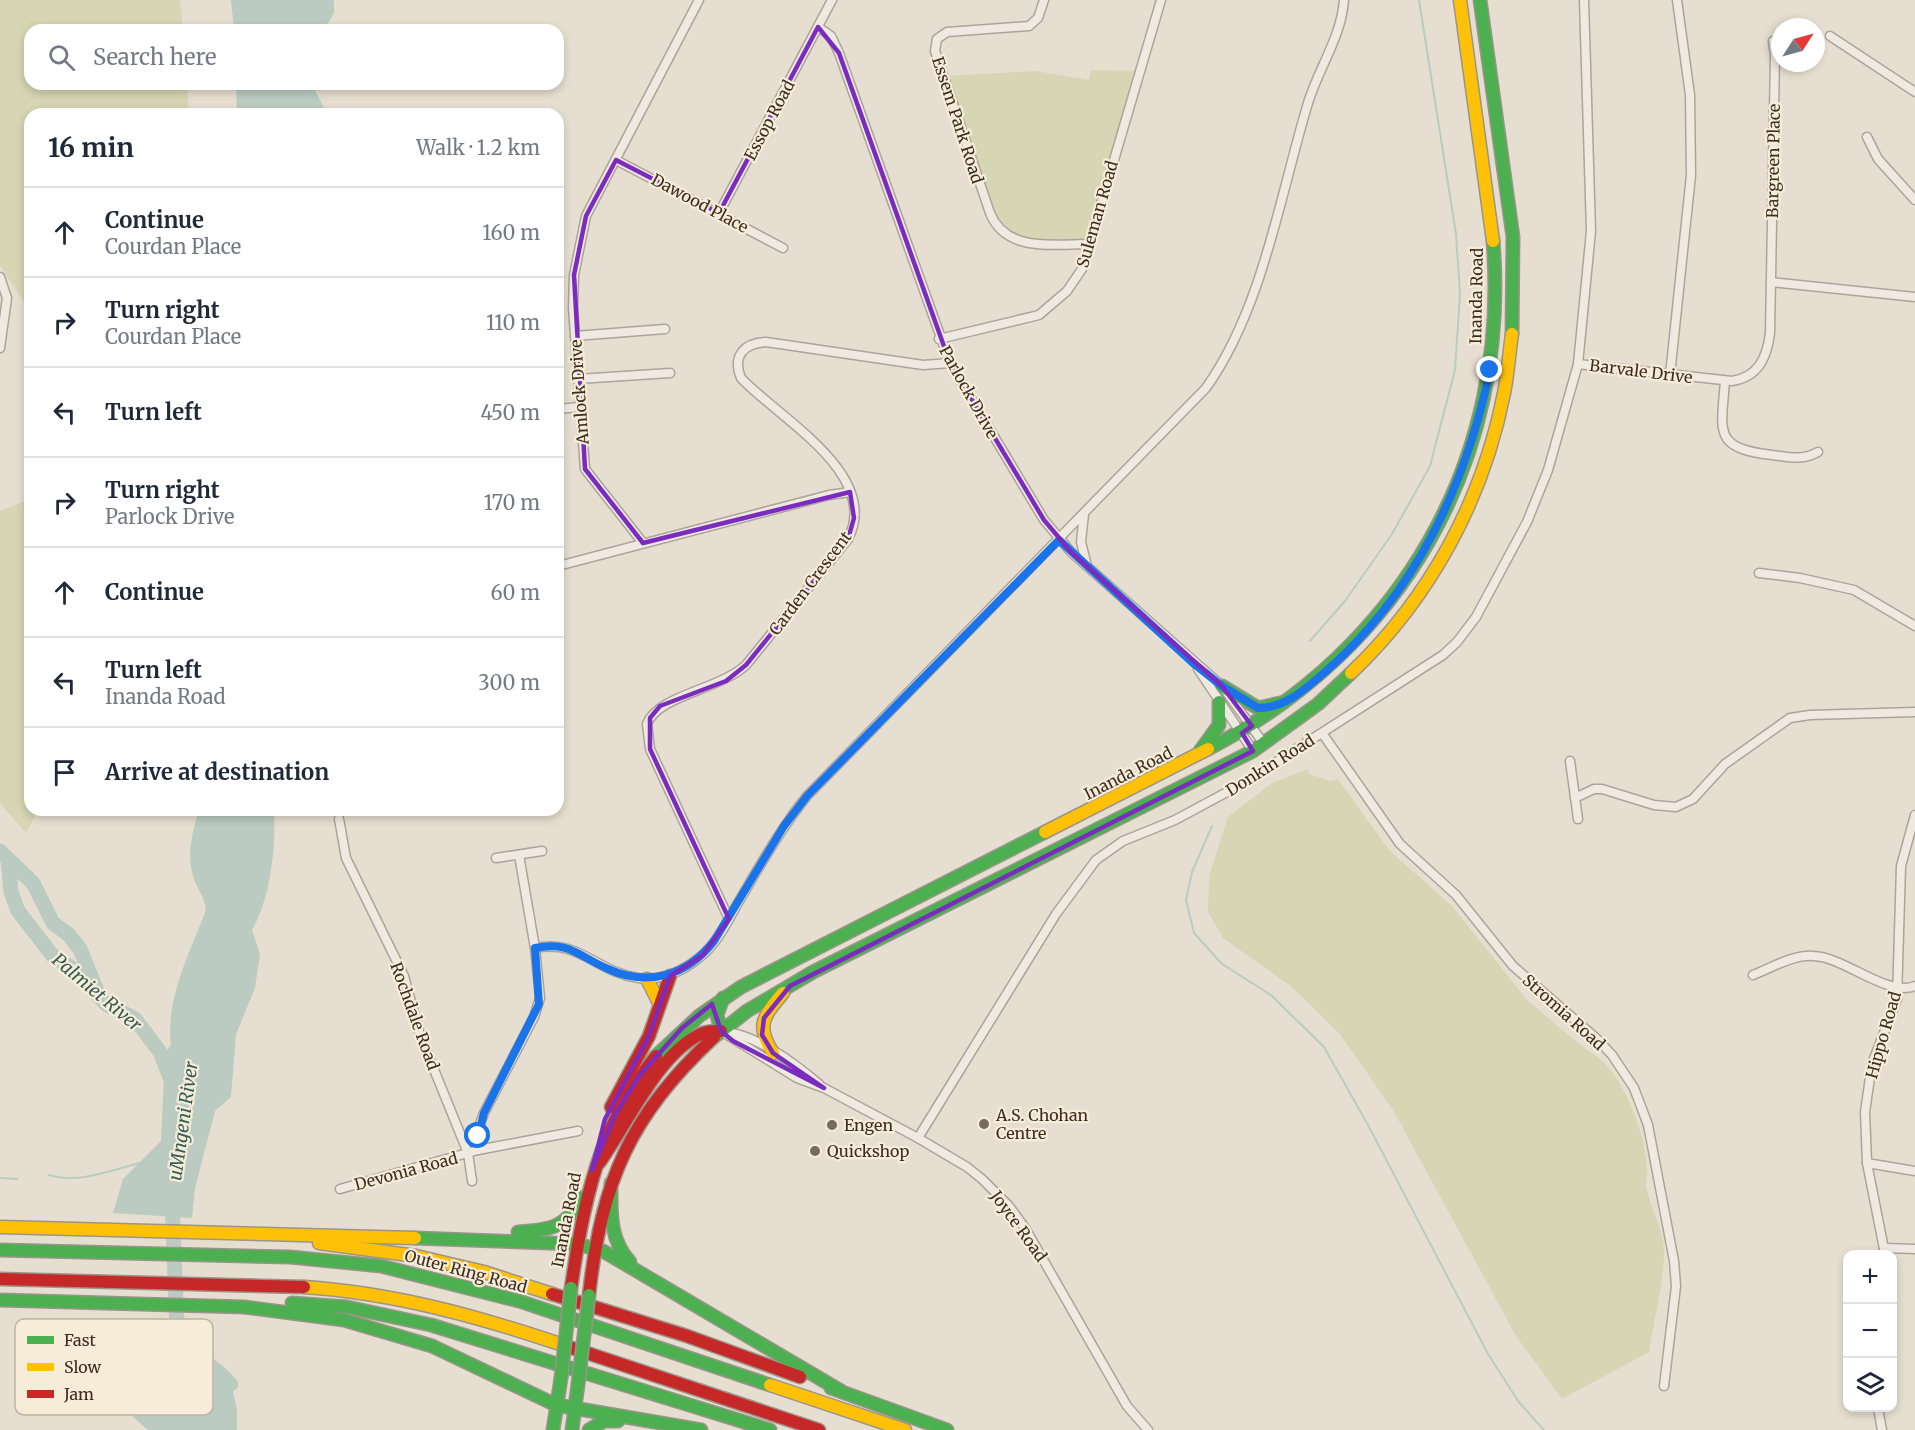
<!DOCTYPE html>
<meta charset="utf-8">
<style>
:root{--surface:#fff;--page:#f2f2f3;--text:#1f2937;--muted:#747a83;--line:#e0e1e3}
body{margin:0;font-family:Merriweather,serif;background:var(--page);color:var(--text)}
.controls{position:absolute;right:18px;bottom:18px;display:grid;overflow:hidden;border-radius:12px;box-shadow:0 3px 9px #0003}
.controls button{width:54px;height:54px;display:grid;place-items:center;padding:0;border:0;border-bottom:2px solid var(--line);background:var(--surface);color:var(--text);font:30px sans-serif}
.compass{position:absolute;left:1771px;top:18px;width:54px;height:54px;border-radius:50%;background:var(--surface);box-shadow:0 3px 9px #0003;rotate:54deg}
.stop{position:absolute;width:18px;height:18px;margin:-14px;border:4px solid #1a73e8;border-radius:50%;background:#fff}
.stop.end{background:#1a73e8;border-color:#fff;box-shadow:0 2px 6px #0008}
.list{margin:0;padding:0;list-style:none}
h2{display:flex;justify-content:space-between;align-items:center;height:78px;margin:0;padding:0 24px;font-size:26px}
h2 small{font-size:20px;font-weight:400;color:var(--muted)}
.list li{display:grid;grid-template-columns:39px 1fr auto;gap:18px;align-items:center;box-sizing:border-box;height:90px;padding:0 24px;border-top:2px solid var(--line)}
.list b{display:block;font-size:22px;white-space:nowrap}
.list p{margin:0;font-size:20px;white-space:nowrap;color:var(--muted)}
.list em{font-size:20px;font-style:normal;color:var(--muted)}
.icon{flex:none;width:33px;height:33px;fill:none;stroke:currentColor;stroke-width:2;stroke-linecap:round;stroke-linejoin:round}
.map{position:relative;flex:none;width:1915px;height:1430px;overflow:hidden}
.search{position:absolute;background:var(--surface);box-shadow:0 3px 9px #0003;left:24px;top:24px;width:540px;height:66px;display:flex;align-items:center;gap:15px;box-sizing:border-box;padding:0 21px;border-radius:18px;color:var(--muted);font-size:22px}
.panel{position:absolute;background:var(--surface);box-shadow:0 3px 9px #0003;left:24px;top:108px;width:540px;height:708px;border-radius:18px}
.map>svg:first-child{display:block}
.green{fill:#d6d5b4}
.water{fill:#bbcbc1}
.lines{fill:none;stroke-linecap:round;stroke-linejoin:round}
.stream{stroke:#bbcbc1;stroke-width:2}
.river{stroke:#bbcbc1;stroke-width:15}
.street-casing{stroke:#aca499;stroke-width:11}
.fast-casing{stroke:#9b948a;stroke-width:15}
.slow-casing{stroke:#9b948a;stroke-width:15}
.jam-casing{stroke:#9b948a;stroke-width:15}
.street{stroke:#eeeae2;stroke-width:8}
.fast{stroke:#4caf50;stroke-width:12}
.slow{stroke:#ffc107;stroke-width:12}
.jam{stroke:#c62828;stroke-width:12}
.fast-bridge-casing{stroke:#9b948a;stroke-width:15;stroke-linecap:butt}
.fast-bridge{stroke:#4caf50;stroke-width:12}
.route{stroke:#1a73e8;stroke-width:8}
.marked{fill:none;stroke:#7b2cbf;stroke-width:4.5;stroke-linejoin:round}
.poi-dot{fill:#776b5f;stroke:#f6ecd8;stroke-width:2}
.labels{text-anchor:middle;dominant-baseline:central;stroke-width:4.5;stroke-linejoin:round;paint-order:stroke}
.street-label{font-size:16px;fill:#3b2d21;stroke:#f6ecd8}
.poi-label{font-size:16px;fill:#3b2d21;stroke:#f6ecd8;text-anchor:start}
.water-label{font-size:18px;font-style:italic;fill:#305b56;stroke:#f6ecd8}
.key{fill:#f6ecd8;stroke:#beb3a1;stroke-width:1.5}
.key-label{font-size:16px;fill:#3b2d21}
</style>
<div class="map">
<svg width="1915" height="1430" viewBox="0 0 1915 1430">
<rect width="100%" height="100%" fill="#e6dfd1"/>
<g class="green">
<path d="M0,0h180l3,30h-153v54h157l2,30h-159v197l-30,-45z"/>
<path d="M1091,70l49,1 -51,172c-33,-1 -62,0 -91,-18l-55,-149 93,-5 53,9z"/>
<path d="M30,499v311h8l-12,23 -26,-30v-292z"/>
<path d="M1308,769l1,5 22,7 7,-2 51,71 63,56 76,95 60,50c32,13 59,84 59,118 1,6 -2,12 -1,18 5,23 20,46 18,70 -2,32 -10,64 -15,95l-87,47 -46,-63 -123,-226 -54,-77 -47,-46 -69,-49 -15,-26 1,-36 19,-59 44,-34z"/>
</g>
<g class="water">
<path d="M231,0h103v13l-10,17h-90z"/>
<path d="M236,84h76l15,30h-90z"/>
<path d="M199,810h75c2,37 -3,87 -22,120l8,24 -5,34 -19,46 -5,63 -16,14 -20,77 -3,30 -79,-5 10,-34 38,-38 4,-88 6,-8c-6,-45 19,-93 35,-135 -1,-12 -8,-20 -12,-31 -8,-24 -2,-46 5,-69z"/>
<path d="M161,1321l31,1c4,34 29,36 46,60v5l-5,5 4,18v20h-89l-15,-13 -7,-13 7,-19 18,-14z"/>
</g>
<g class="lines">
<g class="stream">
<path d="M1310,641l35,-40 47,-67 38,-68 25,-96 5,-76 -4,-60 -37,-234"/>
<path d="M1212,826l-20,46 -6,28 8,33 28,31 49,31 53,52 44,78 120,229 30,47 26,29"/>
<path d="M49,1175c30,9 63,-5 91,-12"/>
<path d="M0,1178l17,1"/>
</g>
<g class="river">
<path d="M0,851l8,8 3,33 7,19 35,45 22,14 31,34 29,15 25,33 12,30"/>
<path d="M8,859l25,24 20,40 16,12 11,14 16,39"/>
<path d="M172,1197l5,135 2,8"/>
</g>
<g class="street-casing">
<g id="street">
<path d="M1044,0l-6,18 -9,8 -82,6 -10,7 -2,12 55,162c16,40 64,31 99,31"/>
<path d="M818,27l13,9 8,17 111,310 94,157 27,32 151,134 42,58"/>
<path d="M1830,36l85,56"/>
<path d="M1867,137l11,22 37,41"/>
<path d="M616,160l167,88"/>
<path d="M719,213l113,-213"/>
<path d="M0,277l7,21 -7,50"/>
<path d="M1771,282l144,15"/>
<path d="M575,336l90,-7"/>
<path d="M939,339l100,-24 28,-24 15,-22 79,-269"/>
<path d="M1578,364l154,17c26,-4 35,-23 38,-48l5,-278 -2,-14"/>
<path d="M1670,375l21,-200 -1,-80 -13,-95"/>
<path d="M578,379l92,-6"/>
<path d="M1725,381c-4,52 -12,67 47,74 17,2 30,6 46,-3"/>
<path d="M558,409l22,-2"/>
<path d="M1084,514l-3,28 6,24"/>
<path d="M643,543l-58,-74 -12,-161 1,-33 12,-59 113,-216"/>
<path d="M558,566l271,-71 21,-3"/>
<path d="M1759,573l41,5 54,12 61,36"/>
<path d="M1198,669l55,82"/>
<path d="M1322,733l78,111 56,51 57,71 84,73 15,16 22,33 14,37 26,136 2,25 -12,100"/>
<path d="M1570,761l8,58"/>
<path d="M1575,798l19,-9h8l52,16 22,2 17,-8 32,-35 65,-46 20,-3 105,-3"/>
<path d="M339,819l7,39 58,118 16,59 48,118 4,28"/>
<path d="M496,858l46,-7"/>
<path d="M729,919l-79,-170 -3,-25c11,-29 72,-34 99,-59l102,-126c34,-65 -71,-122 -107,-161 -9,-22 3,-35 25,-36l157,23 27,-2"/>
<path d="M535,948c45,-9 59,23 103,30 24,3 44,-6 62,-21 19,-15 30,-41 42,-61 20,-34 40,-69 65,-100l399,-408c57,-80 74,-193 102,-285 11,-36 33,-65 36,-103"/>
<path d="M1753,975c18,-7 41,-21 61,-19 30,1 73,41 101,30"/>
<path d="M721,1031l76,47 27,10 94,50 49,29 15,12 27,27 16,22 102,178 21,24"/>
<path d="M721,1031c35,3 72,31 98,53"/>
<path d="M918,1138l138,-224 40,-54 27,-19 52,-21 67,-36 201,-129 14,-13 19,-25 51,-95 21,-52 30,-106 13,-133 -7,-231"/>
<path d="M478,1150l2,-26 4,-11 50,-96 6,-19 -5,-50 -16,-93"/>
<path d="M1867,1163l48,8"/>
<path d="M340,1189l138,-39 100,-19"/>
<path d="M1884,1248l31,1"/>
<path d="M1885,1254l-18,-91 -2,-51 7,-48 25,-65 4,-133 14,-51"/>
<path d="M1878,1408l4,22"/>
</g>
</g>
<g class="fast-casing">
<g id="fast">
<path d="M1480,0l33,237 -1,97"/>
<path d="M1222,686l36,22 22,-5"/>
<path d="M1208,749c194,-100 303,-290 285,-508"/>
<path d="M1200,751l19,-26v-23"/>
<path d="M721,1031l-4,-16 6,-17"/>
<path d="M714,1037l33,-26 66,-39 440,-221 65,-47 33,-31"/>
<path d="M656,1056l43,-40 42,-29 304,-155"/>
<path d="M611,1183c0,29 -2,56 19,79"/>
<path d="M518,1232c35,-2 47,-5 66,-35"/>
<path d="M415,1238l162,6 26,7 238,140"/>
<path d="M0,1250l290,7 91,9 138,35 251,84"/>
<path d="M0,1300l244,7 100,13 88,26 124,59 145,25"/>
<path d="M292,1303l55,4 84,18 339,105"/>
<path d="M831,1388l116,42"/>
<path d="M553,1430l8,-52"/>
<path d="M572,1430l6,-46"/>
<path d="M589,1430l15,-9h14"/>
</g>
</g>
<g class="slow-casing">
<g id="slow">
<path d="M1460,0l33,241"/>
<path d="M1351,673c79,-75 132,-173 153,-280 4,-19 5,-39 8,-59"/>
<path d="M1045,832l163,-83"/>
<path d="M647,979l12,24"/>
<path d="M773,1053c-18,-28 -9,-37 10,-60"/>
<path d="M0,1227l415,11"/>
<path d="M319,1243l97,13 68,16 68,22"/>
<path d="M304,1287c91,6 176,30 262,59"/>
<path d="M770,1385l135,45"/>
</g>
</g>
<g class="jam-casing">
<g id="jam">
<path d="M611,1107l38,-71 21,-60"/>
<path d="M599,1163c27,-37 60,-112 104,-130 5,-2 12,-2 18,-2"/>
<path d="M0,1279l304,8"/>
<path d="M571,1288c13,-87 27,-162 85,-232"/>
<path d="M552,1294l135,42 113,41"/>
<path d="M589,1295c13,-115 40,-178 125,-258"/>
<path d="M566,1346l253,84"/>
</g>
</g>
<use href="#street" class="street"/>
<use href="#fast" class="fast"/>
<use href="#slow" class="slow"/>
<use href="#jam" class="jam"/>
<g class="fast-bridge-casing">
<g id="fast-bridge">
<path d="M561,1378l10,-90"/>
<path d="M578,1384l11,-89"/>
</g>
</g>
<use href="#fast-bridge" class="fast-bridge"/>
</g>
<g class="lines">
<path class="route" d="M478,1136l6,-23 55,-109 -4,-56c35,-7 43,8 73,21 40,18 79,7 106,-28l70,-115 23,-30 252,-256 134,123 29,23 36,22c28,0 47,-19 67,-36 90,-78 141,-187 165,-302"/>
</g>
<path class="marked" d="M818,27l21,26 111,310 94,157 27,32 151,134 30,40 -10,7 11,18 -463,235 -26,32 -2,17 11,18 51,35 -91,-47 -12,-10 -9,-27 -30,24 -43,48 -23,37 -24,57 13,-51 44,-83 21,-60 32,-20 27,-37 -79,-170v-31l10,-12 66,-25 20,-16 102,-126 6,-21 -4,-26 -207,51 -58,-74 -11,-194 12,-59 30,-56 103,53z"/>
<g class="poi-dot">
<circle cx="984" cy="1124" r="6"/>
<circle cx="832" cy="1125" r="6"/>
<circle cx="815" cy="1151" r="6"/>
</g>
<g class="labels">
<g class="street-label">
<text transform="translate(769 120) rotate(-62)">Essop Road</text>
<text transform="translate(958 120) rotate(72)">Essem Park Road</text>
<text transform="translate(1773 161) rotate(-89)">Bargreen Place</text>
<text transform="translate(700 203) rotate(28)">Dawood Place</text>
<text transform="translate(1097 214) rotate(-74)">Suleman Road</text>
<text transform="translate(1476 296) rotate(-89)">Inanda Road</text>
<text transform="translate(1641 371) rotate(7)">Barvale Drive</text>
<text transform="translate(579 392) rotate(-94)">Amlock Drive</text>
<text transform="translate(969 392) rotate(61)">Parlock Drive</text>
<text transform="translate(810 583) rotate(-53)">Carden Crescent</text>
<text transform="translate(1270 765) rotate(-32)">Donkin Road</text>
<text transform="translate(1128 773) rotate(-27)">Inanda Road</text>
<text transform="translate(1564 1012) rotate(42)">Stromia Road</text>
<text transform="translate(415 1016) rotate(70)">Rochdale Road</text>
<text transform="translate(1883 1035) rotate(-74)">Hippo Road</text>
<text transform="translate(406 1171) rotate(-15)">Devonia Road</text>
<text transform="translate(566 1220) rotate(-79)">Inanda Road</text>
<text transform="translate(1019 1226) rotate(54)">Joyce Road</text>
<text transform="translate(466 1271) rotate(15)">Outer Ring Road</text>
</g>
<g class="poi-label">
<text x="996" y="1115">A.S. Chohan<tspan x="996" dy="18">Centre</tspan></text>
<text x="844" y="1125">Engen</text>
<text x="827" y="1151">Quickshop</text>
</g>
<g class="water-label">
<text transform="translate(97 992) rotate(40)">Palmiet River</text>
<text transform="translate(183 1121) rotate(-82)">uMngeni River</text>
</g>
</g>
<rect x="15" y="1319" width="198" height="96" rx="9" class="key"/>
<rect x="27" y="1336" width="27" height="8" fill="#4caf50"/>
<rect x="27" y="1363" width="27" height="8" fill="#ffc107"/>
<rect x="27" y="1390" width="27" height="8" fill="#c62828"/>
<g class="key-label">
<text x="64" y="1346">Fast</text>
<text x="64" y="1373">Slow</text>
<text x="64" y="1400">Jam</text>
</g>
</svg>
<div class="controls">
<button>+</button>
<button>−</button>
<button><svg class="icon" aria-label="layers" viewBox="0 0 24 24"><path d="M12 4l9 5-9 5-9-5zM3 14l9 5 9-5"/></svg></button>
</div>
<svg class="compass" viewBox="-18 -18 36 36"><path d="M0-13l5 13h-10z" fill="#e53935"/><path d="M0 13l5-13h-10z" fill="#747a83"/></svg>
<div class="stop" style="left:478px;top:1136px"></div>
<div class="stop end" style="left:1490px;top:370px"></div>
<div class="search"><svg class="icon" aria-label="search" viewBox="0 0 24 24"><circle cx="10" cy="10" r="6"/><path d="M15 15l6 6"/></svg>Search here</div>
<section class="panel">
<h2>16 min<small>Walk · 1.2 km</small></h2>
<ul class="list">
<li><svg class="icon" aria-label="ahead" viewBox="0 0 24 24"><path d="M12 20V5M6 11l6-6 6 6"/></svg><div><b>Continue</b><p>Courdan Place</p></div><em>160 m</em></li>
<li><svg class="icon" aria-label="right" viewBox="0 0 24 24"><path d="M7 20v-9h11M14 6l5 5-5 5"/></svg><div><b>Turn right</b><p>Courdan Place</p></div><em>110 m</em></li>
<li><svg class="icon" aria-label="left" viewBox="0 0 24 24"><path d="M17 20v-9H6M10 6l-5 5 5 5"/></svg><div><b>Turn left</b></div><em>450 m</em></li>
<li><svg class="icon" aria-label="right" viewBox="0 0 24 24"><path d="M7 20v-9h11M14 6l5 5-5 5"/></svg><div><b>Turn right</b><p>Parlock Drive</p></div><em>170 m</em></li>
<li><svg class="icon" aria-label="ahead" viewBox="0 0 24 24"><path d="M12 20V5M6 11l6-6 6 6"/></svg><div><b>Continue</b></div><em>60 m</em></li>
<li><svg class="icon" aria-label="left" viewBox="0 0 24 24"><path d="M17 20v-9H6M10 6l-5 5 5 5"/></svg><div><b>Turn left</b><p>Inanda Road</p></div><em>300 m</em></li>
<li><svg class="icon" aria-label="arrive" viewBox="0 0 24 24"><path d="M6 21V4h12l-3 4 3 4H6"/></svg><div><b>Arrive at destination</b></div></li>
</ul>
</section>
</div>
